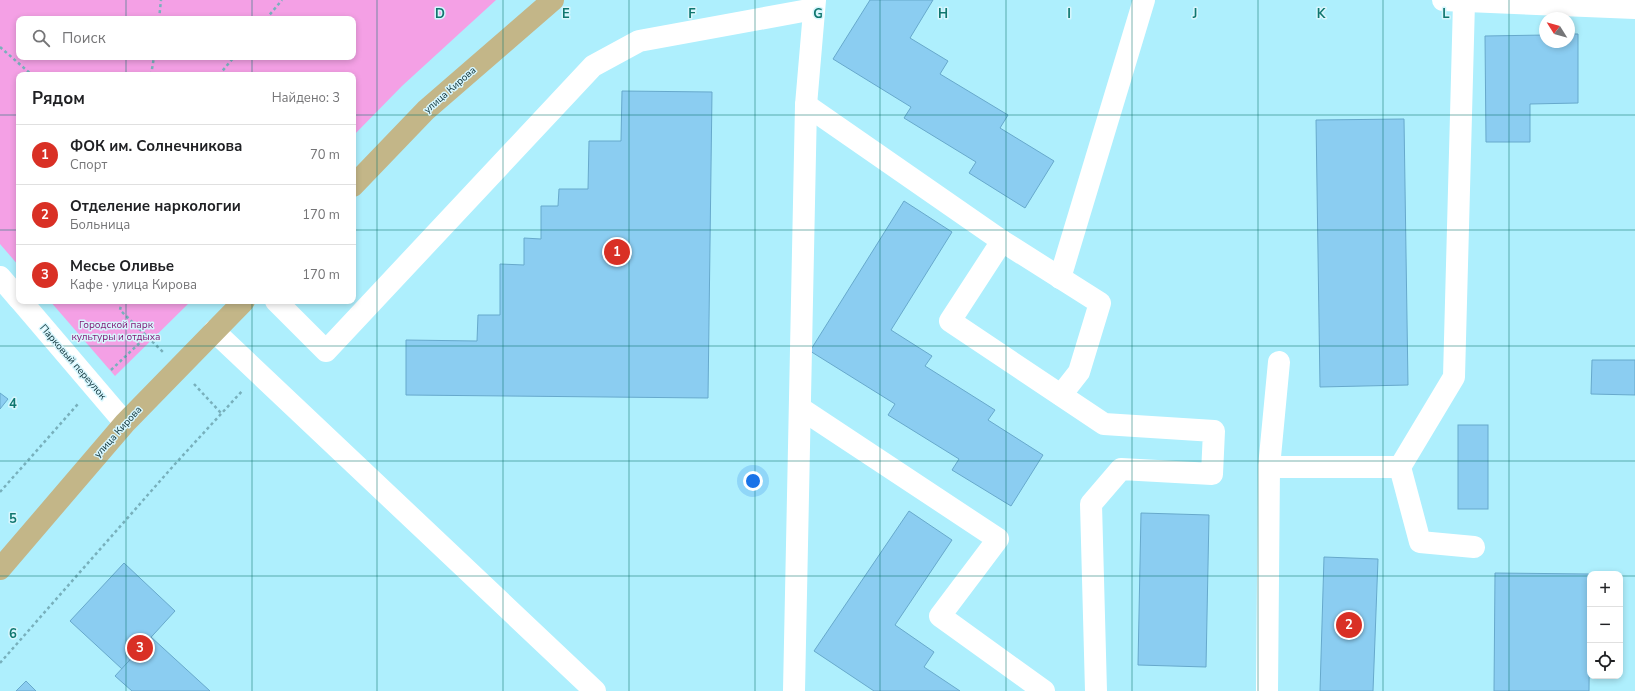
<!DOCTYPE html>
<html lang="ru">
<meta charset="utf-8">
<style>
:root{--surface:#fff;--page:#f6f6f6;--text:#202124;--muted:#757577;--line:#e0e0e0;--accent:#d93025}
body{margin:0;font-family:"Nunito Sans",sans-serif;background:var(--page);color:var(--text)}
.controls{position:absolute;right:12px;bottom:12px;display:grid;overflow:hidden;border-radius:8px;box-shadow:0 2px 6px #0003}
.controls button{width:36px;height:36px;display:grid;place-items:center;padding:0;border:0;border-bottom:1px solid var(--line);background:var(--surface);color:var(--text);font:20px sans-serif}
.compass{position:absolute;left:1539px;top:12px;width:36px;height:36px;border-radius:50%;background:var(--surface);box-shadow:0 2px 6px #0003;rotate:307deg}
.you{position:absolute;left:753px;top:481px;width:14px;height:14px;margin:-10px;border:3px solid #fff;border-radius:50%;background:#1a73e8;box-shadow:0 0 0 6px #1a73e833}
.badge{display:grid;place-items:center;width:26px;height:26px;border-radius:50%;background:var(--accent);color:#fff;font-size:13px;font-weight:700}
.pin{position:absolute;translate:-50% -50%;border:2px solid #fff;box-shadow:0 1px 4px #0006}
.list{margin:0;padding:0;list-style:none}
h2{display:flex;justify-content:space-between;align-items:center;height:52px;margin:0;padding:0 16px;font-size:17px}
h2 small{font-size:13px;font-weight:400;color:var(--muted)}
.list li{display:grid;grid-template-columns:26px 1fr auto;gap:12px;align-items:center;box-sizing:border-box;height:60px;padding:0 16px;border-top:1px solid var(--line)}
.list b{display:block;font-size:15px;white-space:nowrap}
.list p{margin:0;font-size:13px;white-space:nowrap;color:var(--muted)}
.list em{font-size:13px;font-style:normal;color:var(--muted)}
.icon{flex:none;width:22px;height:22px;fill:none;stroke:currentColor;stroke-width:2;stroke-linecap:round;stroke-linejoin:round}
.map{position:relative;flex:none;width:1635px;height:691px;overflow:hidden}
.search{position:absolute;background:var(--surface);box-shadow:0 2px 6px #0003;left:16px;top:16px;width:340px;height:44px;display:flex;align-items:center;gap:10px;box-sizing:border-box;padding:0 14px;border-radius:8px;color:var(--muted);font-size:15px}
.panel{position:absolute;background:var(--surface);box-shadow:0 2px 6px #0003;left:16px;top:72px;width:340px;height:232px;border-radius:8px}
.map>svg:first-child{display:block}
.green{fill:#f4a0e5;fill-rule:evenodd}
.building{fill:#8bcdf1;stroke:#67a9cc}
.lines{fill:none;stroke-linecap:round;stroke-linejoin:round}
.path{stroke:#78b0bc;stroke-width:2.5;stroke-dasharray:3 3;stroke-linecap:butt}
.minor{stroke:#fff;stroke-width:22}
.major{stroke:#c3b688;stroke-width:22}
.grid{fill:none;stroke:#0f766e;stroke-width:1;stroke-opacity:0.55}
.labels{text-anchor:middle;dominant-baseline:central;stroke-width:3;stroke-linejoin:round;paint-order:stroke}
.street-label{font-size:10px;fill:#0b3037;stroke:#d7f6fd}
.park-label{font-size:10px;fill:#841d78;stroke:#d7f6fd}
.grid-label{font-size:13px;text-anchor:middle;font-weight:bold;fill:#0f766e;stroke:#d7f6fd;stroke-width:3;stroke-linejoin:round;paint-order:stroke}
</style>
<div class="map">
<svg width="1635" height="691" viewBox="0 0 1635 691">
<rect width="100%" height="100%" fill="#aeeffd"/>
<g class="green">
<path d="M0,0h496l-94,86 -49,50v-61h-334v191l-19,-22zM19,19h334v38h-334z"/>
<path d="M50,301h141l-76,75z"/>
</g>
<g class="building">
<path d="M870,0h63l-23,38 38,23 -8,13 68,41 -8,13 54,33 -29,47 -56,-35 7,-11 -72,-44 7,-11 -78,-48z"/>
<path d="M1569,34h9v69l-48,1v38h-44l-1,-106 60,-1v7h24z"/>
<path d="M622,91l90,1 -4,306 -302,-3v-55l71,1 1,-26h22v-51l24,1v-27l17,1v-33h17l1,-17h29l1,-48h32z"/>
<path d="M1404,119l4,266 -88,2 -4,-267z"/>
<path d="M904,201l48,31 -61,98 41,26 -7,10 70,44 -7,10 55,35 -32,51 -59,-36 7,-11 -71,-44 7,-11 -85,-53z"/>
<path d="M1592,360h43v35l-44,-1z"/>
<path d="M0,393l8,6 -8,10z"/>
<rect x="1458" y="425" width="30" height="84"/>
<path d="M909,511l43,29 -57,85 39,27 -10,15 36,24h-86l-60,-40z"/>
<path d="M1141,513l68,2 -3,152 -68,-2z"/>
<path d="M1324,557l54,2 -5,132h-53z"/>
<path d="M124,563l51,48 -53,58 -52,-48z"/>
<path d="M1495,573l95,1 -1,117h-95z"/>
<path d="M151,637l59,54h-78l-17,-15z"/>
<path d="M26,681l10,10h-20z"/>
</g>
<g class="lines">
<g class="path">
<path d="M159,19l2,-19"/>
<path d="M266,19l16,-19"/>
<path d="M0,47l32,28"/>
<path d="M151,75l3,-18"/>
<path d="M219,75l15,-18"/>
<path d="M122,301l-2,9 43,42"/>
<path d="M111,370l36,-34"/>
<path d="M194,384l27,29"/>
<path d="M0,492l78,-88"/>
<path d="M0,663l175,-199 68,-74"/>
</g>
<g class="minor">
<path d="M1443,0l192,8"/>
<path d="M806,105l196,136 -52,80 154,103 110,7 -2,43 -91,-5 -30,35 5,187"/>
<path d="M1002,241l98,62 -21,69 -18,23"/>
<path d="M0,277l19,22"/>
<path d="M1060,278l84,-278"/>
<path d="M21,301l104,122"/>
<path d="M276,301l50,50 267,-285 46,-25 175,-32"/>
<path d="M214,331l381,360"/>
<path d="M800,408l198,131 -58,77 104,75"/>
<path d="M1269,467h131l54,-90 10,-375"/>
<path d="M1400,467l20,75 54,5"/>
<path d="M794,691l12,-586 9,-105"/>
<path d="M1267,691l2,-224 10,-105"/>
</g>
<g class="major">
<path d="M353,186l73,-76 127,-110"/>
<path d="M0,569l125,-146 119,-122"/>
</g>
</g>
<path class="grid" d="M126,0v19M252,0v19M377,0v691M503,0v691M629,0v691M755,0v691M880,0v691M1006,0v691M1132,0v691M1258,0v691M1383,0v691M1509,0v691M126,57v18M252,57v18M0,115h19M353,115h1282M0,230h19M353,230h1282M126,301v390M252,301v390M0,346h1635M0,461h1635M0,576h1590M1620,576h15"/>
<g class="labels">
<g class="street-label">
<text transform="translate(450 90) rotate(-41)">улица Кирова</text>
<text transform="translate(73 362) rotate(49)">Парковый переулок</text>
<text transform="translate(118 432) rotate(-48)">улица Кирова</text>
</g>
<g class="park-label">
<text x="116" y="325">Городской парк<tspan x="116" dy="12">культуры и отдыха</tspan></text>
</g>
</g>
<g class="grid-label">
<text x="440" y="18">D</text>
<text x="566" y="18">E</text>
<text x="692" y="18">F</text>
<text x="818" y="18">G</text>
<text x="943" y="18">H</text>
<text x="1069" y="18">I</text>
<text x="1195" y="18">J</text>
<text x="1321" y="18">K</text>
<text x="1446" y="18">L</text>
<text x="13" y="408">4</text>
<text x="13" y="523">5</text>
<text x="13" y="638">6</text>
</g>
</svg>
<div class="controls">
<button>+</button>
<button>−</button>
<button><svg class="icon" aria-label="locate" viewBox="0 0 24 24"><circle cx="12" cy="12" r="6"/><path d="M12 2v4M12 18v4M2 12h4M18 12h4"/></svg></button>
</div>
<svg class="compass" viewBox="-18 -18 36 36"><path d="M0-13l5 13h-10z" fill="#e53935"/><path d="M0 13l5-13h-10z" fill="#757577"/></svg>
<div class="you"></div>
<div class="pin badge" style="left:617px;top:252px">1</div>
<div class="pin badge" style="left:1349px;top:625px">2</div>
<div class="pin badge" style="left:140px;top:648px">3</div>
<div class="search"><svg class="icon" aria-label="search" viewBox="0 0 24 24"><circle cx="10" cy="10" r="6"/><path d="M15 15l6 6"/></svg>Поиск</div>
<section class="panel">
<h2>Рядом<small>Найдено: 3</small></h2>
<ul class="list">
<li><span class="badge">1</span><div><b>ФОК им. Солнечникова</b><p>Спорт</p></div><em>70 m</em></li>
<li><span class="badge">2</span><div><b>Отделение наркологии</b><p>Больница</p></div><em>170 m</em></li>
<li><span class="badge">3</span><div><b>Месье Оливье</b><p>Кафе · улица Кирова</p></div><em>170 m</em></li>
</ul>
</section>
</div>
